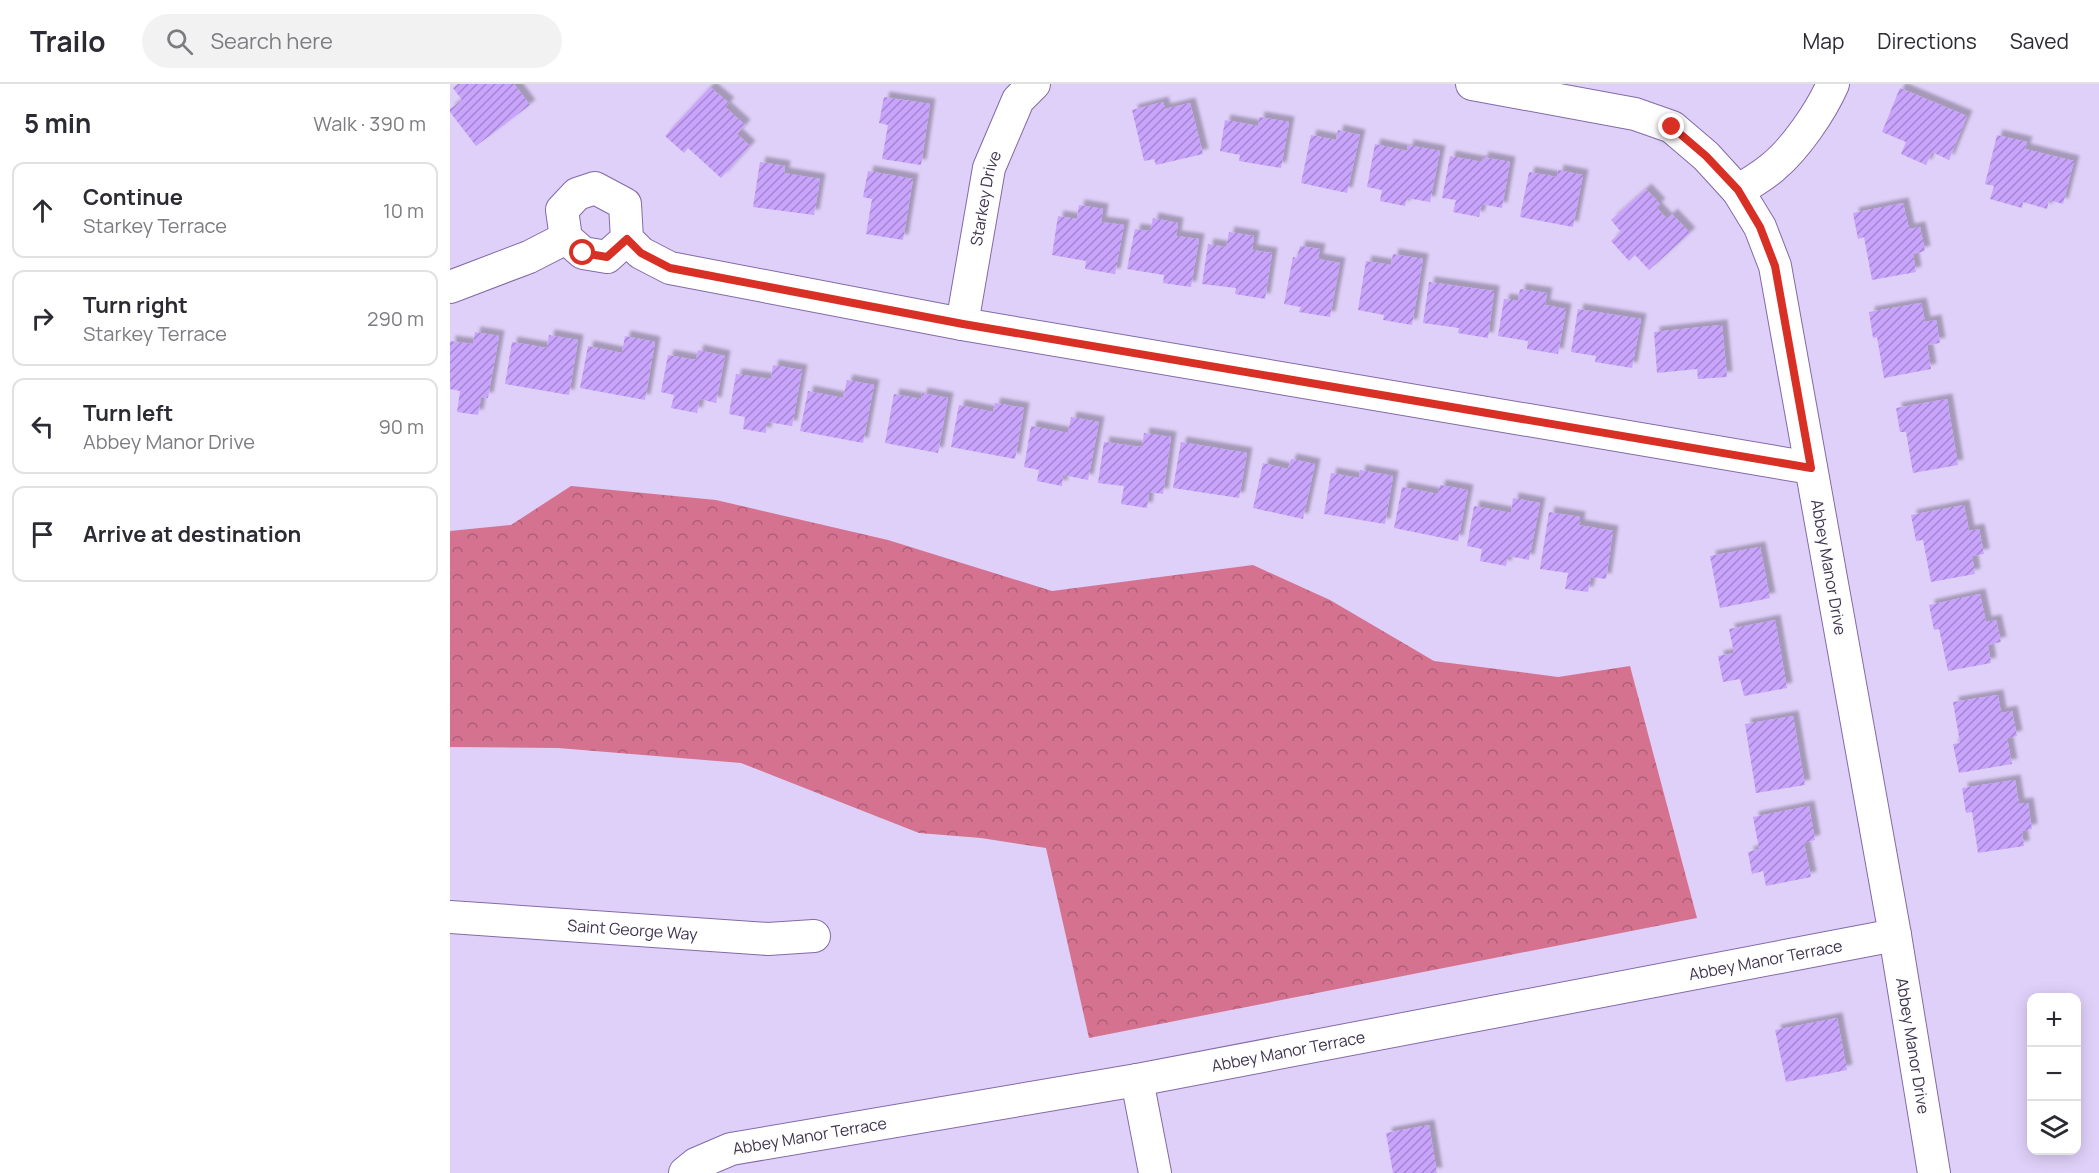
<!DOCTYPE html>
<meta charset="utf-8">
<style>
:root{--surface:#fff;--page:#f2f2f3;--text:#2b2b33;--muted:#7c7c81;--line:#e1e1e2}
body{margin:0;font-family:Manrope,sans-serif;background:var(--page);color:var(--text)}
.controls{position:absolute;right:18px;bottom:18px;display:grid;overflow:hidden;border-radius:12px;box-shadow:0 3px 15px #0003}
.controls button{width:54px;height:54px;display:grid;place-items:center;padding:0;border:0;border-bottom:2px solid var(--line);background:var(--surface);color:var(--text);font:30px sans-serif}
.stop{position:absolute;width:18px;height:18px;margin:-14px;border:4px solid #d93025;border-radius:50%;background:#fff}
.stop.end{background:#d93025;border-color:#fff;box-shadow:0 2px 6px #0008}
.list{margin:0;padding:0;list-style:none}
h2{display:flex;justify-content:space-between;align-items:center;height:78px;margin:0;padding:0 24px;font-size:26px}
h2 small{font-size:20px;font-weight:400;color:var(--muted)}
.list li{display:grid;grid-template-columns:39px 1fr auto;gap:18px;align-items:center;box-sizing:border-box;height:96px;margin:0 12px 12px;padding:0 12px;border:2px solid var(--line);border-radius:12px}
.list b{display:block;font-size:22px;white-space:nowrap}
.list p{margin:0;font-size:20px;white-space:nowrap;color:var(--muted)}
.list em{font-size:20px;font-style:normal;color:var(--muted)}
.icon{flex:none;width:33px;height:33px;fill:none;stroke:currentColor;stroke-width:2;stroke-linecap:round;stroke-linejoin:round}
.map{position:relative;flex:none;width:1649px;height:1089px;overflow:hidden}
header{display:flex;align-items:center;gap:36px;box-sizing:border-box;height:84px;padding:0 30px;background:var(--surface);border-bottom:2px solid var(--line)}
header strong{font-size:28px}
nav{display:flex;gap:33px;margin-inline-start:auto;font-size:21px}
.search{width:420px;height:54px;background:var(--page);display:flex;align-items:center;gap:15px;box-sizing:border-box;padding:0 21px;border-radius:33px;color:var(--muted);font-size:22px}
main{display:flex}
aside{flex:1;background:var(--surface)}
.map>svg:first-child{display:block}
.forest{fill:url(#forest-crowns)}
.building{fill:url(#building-hatch);filter:url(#shadow)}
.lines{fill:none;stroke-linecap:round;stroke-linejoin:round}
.minor-casing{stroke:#836aa7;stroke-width:34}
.minor{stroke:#fff;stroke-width:32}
.route{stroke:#d93025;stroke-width:8}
.labels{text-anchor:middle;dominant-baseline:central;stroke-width:4.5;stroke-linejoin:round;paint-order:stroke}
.street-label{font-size:16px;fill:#403550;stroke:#dfd0f9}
</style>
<header>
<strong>Trailo</strong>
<div class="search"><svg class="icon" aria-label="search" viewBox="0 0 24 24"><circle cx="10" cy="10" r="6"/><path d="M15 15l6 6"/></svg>Search here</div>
<nav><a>Map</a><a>Directions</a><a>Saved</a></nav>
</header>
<main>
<aside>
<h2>5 min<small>Walk · 390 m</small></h2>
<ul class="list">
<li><svg class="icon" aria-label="ahead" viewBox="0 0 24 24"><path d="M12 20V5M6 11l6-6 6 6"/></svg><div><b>Continue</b><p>Starkey Terrace</p></div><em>10 m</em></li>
<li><svg class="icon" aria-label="right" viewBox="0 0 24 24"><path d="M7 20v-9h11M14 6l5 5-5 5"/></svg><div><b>Turn right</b><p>Starkey Terrace</p></div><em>290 m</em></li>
<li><svg class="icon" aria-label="left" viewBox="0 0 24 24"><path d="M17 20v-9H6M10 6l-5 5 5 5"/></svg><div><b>Turn left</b><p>Abbey Manor Drive</p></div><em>90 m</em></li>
<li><svg class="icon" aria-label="arrive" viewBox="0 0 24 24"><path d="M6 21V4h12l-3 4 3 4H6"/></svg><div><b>Arrive at destination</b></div></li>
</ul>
</aside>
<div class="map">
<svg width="1649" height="1089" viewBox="0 0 1649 1089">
<defs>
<pattern id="forest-crowns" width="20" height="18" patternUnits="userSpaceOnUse" patternTransform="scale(1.5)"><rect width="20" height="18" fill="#d5728f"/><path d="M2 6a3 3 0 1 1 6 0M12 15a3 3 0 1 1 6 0" fill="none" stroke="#ae5e77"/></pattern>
<pattern id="building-hatch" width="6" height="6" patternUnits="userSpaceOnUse" patternTransform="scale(1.5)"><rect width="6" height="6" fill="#c8a4fc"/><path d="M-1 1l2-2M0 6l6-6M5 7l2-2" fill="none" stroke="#a486ce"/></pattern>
<filter id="shadow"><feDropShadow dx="5.5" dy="-5.5" stdDeviation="1.5" flood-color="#0004"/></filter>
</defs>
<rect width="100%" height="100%" fill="#dfd0f9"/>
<path class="forest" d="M121,402l145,14 172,40 164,51 201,-26 77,35 104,61 124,16 72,-11 67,252 -608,120 -43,-190 -65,-10 -62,-5 -178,-70 -183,-15 -108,-1v-216l61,-6z"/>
<g class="building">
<path d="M8,0h56l16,21 -54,41 -26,-34v-3l12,-9 -9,-12z"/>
<path d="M260,3l19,16 -4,4 20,18 -8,9 13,12 -29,32 -33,-30 -4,5 -19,-17z"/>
<path d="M1450,4l67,28 -18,44 -17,-8 -6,13 -25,-11 5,-12 -24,-10z"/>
<path d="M434,13l46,7 -9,61 -39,-6 6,-34 -9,-2z"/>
<path d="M713,18l2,7 25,-6 13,51 -47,11 -2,-6 -10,2 -12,-51z"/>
<path d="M809,33l30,5 -8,46 -42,-7 1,-6 -20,-4 5,-31 33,6z"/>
<path d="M888,46l22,5 -13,58 -46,-10 10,-48 25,5z"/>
<path d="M1547,51l30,7 -2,7 49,12 -11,43 -14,-4 -2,9 -24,-7 -1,6 -32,-9 4,-13 -9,-2z"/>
<path d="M925,60l32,7 1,-6 32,6 -10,51 -23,-4 -2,8 -25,-5 2,-11 -15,-3z"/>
<path d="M1000,72l32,6 1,-5 27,5 -8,46 -20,-4 -3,13 -26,-5 3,-12 -14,-2z"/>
<path d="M310,78l25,4 -1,7 36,6 -6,36 -61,-8z"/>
<path d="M1108,86l25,5 -10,52 -53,-10 9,-45 28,5z"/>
<path d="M418,87l45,8 -10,61 -37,-6 6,-35 -9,-2z"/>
<path d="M1196,105l14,15 -4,3 11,12 5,-5 18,19 -41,37 -14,-15 -6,6 -18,-20 10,-9 -10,-12z"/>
<path d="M1453,119l6,26 11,-2 5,24 -12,3 3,18 -44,8 -8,-43 -6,2 -5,-26z"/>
<path d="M629,121l24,4 -2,13 23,3 -9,49 -30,-5 1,-8 -34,-6 6,-39 19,3z"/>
<path d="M703,134l25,5 -2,13 23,3 -8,48 -28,-4 1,-8 -37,-6 8,-40 15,2z"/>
<path d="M779,148l25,4 -2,14 20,3 -7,46 -30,-5 1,-6 -34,-4 6,-40 18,3z"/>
<path d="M850,162l20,3 -2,10 22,4 -10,54 -31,-5 2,-5 -17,-3 9,-47 4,1z"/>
<path d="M943,170l30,5 -11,66 -29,-5 1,-5 -26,-5 8,-49 25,4z"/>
<path d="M979,198l65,9 -6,47 -30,-5 1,-5 -36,-5z"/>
<path d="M1070,205l27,4 -2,12 21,4 -8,45 -31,-5 1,-8 -30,-5 6,-37 14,2z"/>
<path d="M1471,219l4,19 11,-2 4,23 -13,2 4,24 -47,9 -7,-41 -4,1 -4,-26z"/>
<path d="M1128,225l63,10 -9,49 -37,-6 1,-6 -25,-4z"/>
<path d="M1272,241l5,52 -29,2 -1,-10 -40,4 -3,-41z"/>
<path d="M25,248l24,4 -11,62 -7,-1 -3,18 -21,-3 3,-21 -10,-2v-48l23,3z"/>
<path d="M99,251l29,5 -9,55 -64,-11 7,-42 35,6z"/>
<path d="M175,252l30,6 -10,58 -65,-12 8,-42 34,7z"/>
<path d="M248,266l27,6 -9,47 -16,-4 -3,14 -26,-5 3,-13 -13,-3 7,-37 28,5z"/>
<path d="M323,281l29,5 -10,56 -25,-4 -1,11 -23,-4 2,-12 -16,-3 7,-40 35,5z"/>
<path d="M397,296l27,5 -11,58 -63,-12 8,-40 35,7z"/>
<path d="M472,309l26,5 -10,55 -53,-10 9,-49 27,5z"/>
<path d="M1497,315l11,66 -45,8 -7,-41h-6l-4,-24z"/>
<path d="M545,319l29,5 -9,51 -64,-12 8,-42 34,7z"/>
<path d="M621,333l28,5 -11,58 -25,-5 -1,11 -25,-5 2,-11 -15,-3 7,-41 37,7z"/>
<path d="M694,349l27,4 -8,57 -14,-2 -2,16 -26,-4 3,-18 -26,-3 6,-41 38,5z"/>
<path d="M731,358l66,11 -8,45 -66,-10z"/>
<path d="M841,375l24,5 -12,55 -50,-11 10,-45 25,6z"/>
<path d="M910,386l33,6 -8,48 -61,-10 7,-41 28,5z"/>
<path d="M990,401l28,5 -10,51 -64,-13 8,-41 36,7z"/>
<path d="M1063,414l27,5 -11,57 -21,-4 -2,10 -26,-5 2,-12 -15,-3 7,-40 37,7z"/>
<path d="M1514,421l5,26 10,-2 5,25 -12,2 3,18 -44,8 -8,-42 -7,1 -5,-26z"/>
<path d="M1099,428l31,5 -1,8 34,6 -7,48 -15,-2 -3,15 -23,-3 3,-16 -28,-4z"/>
<path d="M1310,463l10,51 -50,10 -10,-52z"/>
<path d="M1530,510l6,28 10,-2 5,22 -13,3 3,18 -43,8 -9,-42 -5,1 -5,-25z"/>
<path d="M1325,536l12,68 -43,8 -4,-17 -17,3 -5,-26 16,-3 -5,-24z"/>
<path d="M1548,611l3,18 11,-2 5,25 -10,2 5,26 -53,9 -6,-29 7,-1 -7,-41z"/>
<path d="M1343,632l12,69 -49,8 -11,-69z"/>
<path d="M1565,696l4,24 9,-1 4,26 -10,2 2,15 -46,7 -6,-41 -6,1 -4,-25z"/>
<path d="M1359,722l6,34 -11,3 7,34 -45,9 -3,-15 -11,3 -4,-22 11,-3 -6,-32z"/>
<path d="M1387,934l10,52 -61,12 -11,-52z"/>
<path d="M979,1041l8,48h-44l-7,-40z"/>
</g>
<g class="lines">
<g class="minor-casing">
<g id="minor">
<path id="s1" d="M1022,0l163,30 37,13 34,29 32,35 22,36 15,39 120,669 39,238"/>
<path d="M1288,107c12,-8 25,-15 35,-24 23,-19 48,-56 60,-83"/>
<path d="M177,155l-20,18 -24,-4 -17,-15 -4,-28 15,-16 18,-6 30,16 2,35 14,14 29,15 292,56 849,144"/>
<path d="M0,203l79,-30 37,-19"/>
<path id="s2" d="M512,240l27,-156 29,-68 16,-16"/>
<path id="s3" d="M0,833l318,22 46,-3"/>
<path d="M687,996l18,93"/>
<path id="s4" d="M235,1089l11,-9 35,-15 406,-69 758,-145"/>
</g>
</g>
<use href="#minor" class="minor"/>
</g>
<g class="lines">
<path class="route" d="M133,169l24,4 20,-18 14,14 29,15 293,56 848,144 -36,-202 -15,-39 -22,-37 -32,-34 -34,-29"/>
</g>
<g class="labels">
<g class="street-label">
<text stroke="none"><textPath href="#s2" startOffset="128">Starkey Drive</textPath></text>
<text stroke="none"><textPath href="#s1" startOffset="687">Abbey Manor Drive</textPath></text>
<text stroke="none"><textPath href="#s3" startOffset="183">Saint George Way</textPath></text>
<text stroke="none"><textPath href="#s4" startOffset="1104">Abbey Manor Terrace</textPath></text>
<text stroke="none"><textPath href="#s1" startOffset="1173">Abbey Manor Drive</textPath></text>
<text stroke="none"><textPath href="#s4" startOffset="618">Abbey Manor Terrace</textPath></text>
<text stroke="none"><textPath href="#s4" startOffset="132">Abbey Manor Terrace</textPath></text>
</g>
</g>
</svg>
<div class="controls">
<button>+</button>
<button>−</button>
<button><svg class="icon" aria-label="layers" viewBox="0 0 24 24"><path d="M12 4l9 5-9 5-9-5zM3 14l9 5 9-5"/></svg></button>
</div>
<div class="stop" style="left:133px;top:169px"></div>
<div class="stop end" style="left:1222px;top:43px"></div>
</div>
</main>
